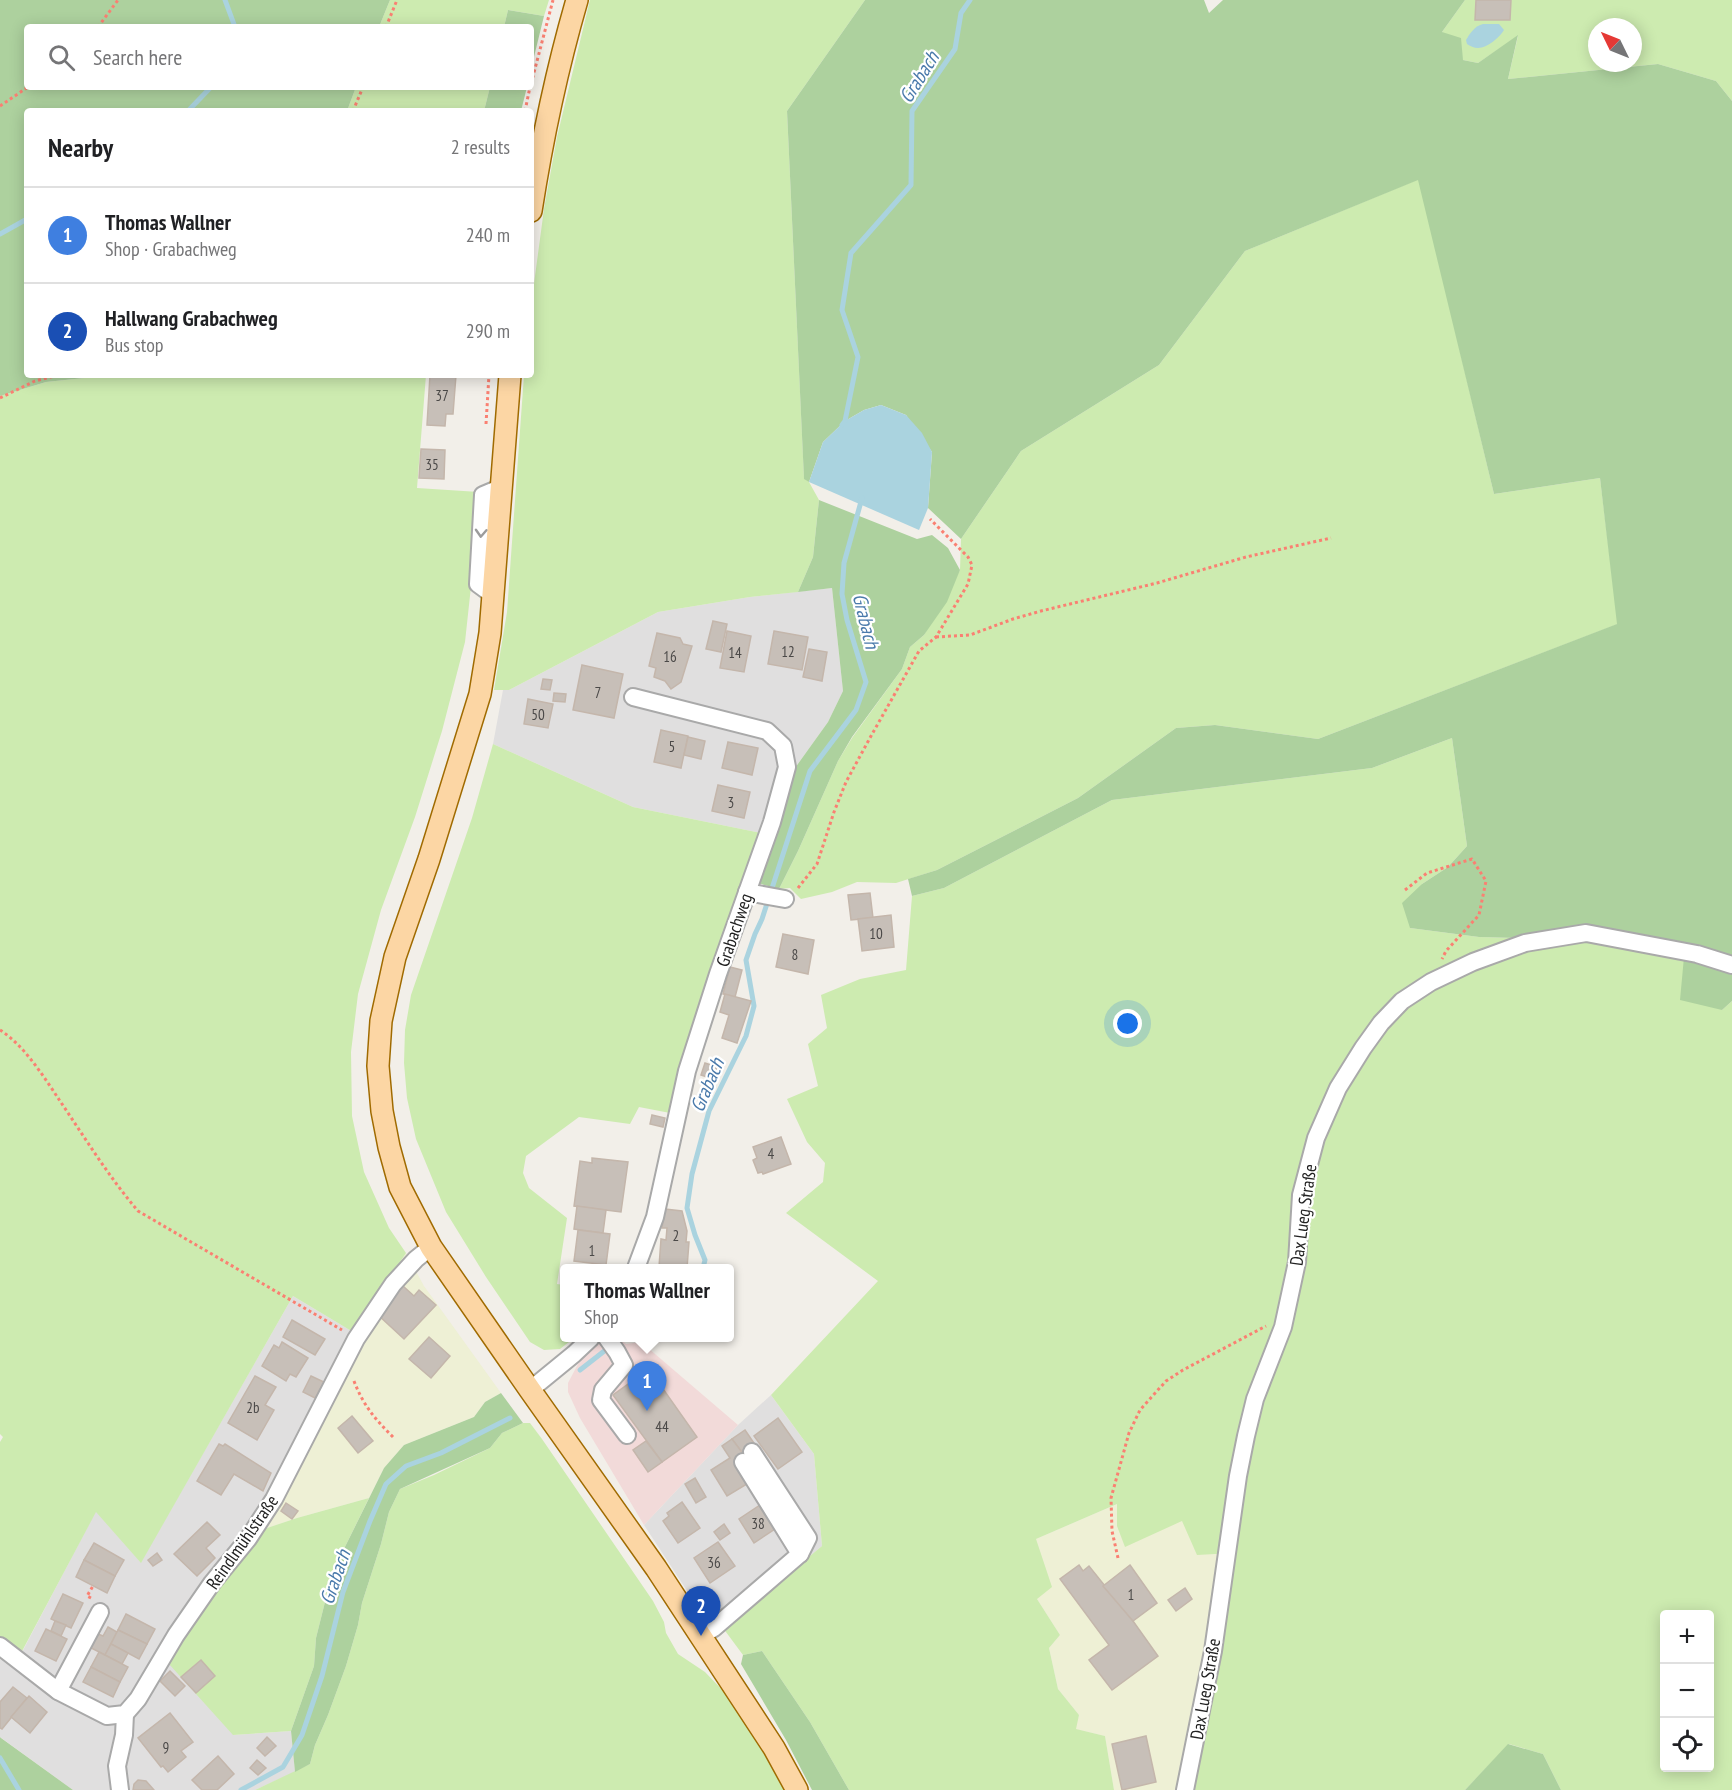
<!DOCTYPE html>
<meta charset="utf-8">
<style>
:root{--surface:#fff;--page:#f6f6f6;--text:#202124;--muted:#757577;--line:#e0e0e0;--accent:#7c3aed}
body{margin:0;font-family:"PT Sans Narrow",sans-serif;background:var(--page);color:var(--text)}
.controls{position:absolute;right:18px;bottom:18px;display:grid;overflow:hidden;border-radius:6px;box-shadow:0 3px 15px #0003}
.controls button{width:54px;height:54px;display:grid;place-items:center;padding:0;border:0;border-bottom:2px solid var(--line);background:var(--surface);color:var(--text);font:30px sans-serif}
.compass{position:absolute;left:1588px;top:18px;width:54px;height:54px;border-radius:50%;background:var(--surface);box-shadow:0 3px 15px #0003;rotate:313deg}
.you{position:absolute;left:1128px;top:1024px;width:21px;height:21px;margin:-15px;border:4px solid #fff;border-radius:50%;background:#1a73e8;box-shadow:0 0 0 9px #1a73e833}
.badge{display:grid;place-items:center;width:39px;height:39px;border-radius:50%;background:var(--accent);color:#fff;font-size:20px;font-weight:700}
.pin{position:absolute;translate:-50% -50px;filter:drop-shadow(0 2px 3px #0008)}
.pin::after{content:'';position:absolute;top:32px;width:21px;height:18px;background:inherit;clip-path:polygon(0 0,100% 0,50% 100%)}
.popup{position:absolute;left:560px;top:1264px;width:174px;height:78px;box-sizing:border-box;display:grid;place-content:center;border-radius:6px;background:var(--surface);filter:drop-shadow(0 2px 4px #0005);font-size:20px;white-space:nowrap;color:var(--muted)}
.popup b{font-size:22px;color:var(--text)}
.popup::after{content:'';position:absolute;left:50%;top:100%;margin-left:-12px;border:12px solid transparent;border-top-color:var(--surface)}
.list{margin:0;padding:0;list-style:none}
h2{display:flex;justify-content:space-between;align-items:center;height:78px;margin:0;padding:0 24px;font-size:26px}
h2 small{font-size:20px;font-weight:400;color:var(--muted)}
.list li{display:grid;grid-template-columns:39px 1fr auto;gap:18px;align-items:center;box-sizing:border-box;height:96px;padding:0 24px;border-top:2px solid var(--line)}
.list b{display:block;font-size:22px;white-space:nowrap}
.list p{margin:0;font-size:20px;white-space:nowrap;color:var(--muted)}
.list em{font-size:20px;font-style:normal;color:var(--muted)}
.icon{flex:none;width:33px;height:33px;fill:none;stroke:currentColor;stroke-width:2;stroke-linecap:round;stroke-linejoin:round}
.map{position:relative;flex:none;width:1732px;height:1790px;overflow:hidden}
.search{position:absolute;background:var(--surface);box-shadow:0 3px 15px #0003;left:24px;top:24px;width:510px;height:66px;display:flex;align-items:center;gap:15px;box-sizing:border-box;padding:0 21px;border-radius:6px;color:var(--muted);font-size:22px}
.panel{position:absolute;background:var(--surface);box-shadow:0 3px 15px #0003;left:24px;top:108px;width:510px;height:270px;border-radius:6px}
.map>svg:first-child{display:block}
.residential{fill:#e0dfdf}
.commercial{fill:#f2dad9}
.farmland{fill:#eef0d5}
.grass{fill:#cdebb0;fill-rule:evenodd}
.forest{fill:#add19e}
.water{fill:#aad3df}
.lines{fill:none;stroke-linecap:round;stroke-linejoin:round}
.stream{stroke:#aad3df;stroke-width:5}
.building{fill:#c7bfb8;stroke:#c4b6ab;stroke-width:1.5}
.minor-casing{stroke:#a9a9a9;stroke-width:20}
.major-casing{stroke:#a06b00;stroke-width:24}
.path{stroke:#fa8072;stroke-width:3;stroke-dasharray:3 3;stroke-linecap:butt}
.minor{stroke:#fff;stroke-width:16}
.major{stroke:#fcd6a4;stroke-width:21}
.oneway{stroke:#9c9c9c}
.labels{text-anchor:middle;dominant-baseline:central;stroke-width:4.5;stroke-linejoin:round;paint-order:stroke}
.number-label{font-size:15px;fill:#4b4948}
.street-label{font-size:18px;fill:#222;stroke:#fff}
.water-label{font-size:20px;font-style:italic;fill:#4a7aab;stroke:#fff}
</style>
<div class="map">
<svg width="1732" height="1790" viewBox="0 0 1732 1790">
<rect width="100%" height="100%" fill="#f2efe9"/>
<g class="residential">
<path d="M832,588l11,103 -15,31 -33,46 -34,65 -128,-26 -140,-63 10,-54h6l149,-78 92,-15z"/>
<path d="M293,1296l60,36 -68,136 -36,56 -16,211 58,-4 4,41 -40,18h-182l-73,-53v-98l21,15 75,-143 45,51z"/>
<path d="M771,1395l43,59 8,92 -106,89 -72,-110 94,-100z"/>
</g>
<path class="commercial" d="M603,1338h16l7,6 15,-2 97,83 -94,100 -64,-107 -12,-26v-9l10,-19z"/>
<g class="farmland">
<path d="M406,1253l18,33 77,107 -16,9 -11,15 -70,28 -20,23 -15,30 -72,20 -36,12 92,-198z"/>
<path d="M1117,1504v22l65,-5 52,32 -42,237h-78l-9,-54 -30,-7 4,-14 -21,-26 -9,-41 11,-13 -23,-36 -1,-60z"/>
</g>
<g class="grass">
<path d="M390,0h159l-5,16 -36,-6 -4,17h-125z"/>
<path d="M590,0h275l-78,111 17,367 5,4 10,18 -6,57 -15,35 -48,5 -92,15 -149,78h-15l13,-78 17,-237h7v-69l13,-97 13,-72z"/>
<path d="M1465,0h267v101l-16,-20 -58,-17 -150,15 10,-43 -40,27 -15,-3 -21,-28zM1597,27h36v36h-36z"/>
<path d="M356,87h134l-6,24h-137z"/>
<path d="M1419,179l75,315 106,-16 18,146 -300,115 -103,-14 -39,3 -98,70 -141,72 -41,13 -39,-1 -25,10 -31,7 -11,-11 -11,1 19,-38 40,-90 14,-23 50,-69 8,-22 14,-12 36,-65 1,-31 60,-88 138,-86 86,-114z"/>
<path d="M113,375h313l-9,113 62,4 -6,76 -8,74 -23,89 -27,86 -34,93 -23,84 -7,58 1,64 12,56 25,56 17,25 -53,79 -60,-36 -152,267 -45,-51 -76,143 -20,-16v-197l3,-5 -3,-3v-1038l46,-14z"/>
<path d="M1452,738l15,108 -19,21 -26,17 -12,44 69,9 122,3 83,17 38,53 10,-9v789h-171l-18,-36 -34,-10 -44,46h-273l41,-237 -36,2 -15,-34 -57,26 -8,-21v-22l-81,35 16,48 -15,12 23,36 -11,13 9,41 21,26 -3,14 29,7 9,54h-265l-39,-68 -48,-71 -19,4 -20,-27 99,-82 -8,-92 -43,-59 107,-114 -92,-68 37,-31 2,-19 -18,-21 -20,-43 31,-13 -10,-42 19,-16 -6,-33 39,-16 46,-9 6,-74 32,-8 168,-88 260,-32zM1664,1614h46v154h-46z"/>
<path d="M493,744l140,63 128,26 -91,280 -31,-6 -9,17 -51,-7 -53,39 -3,17 6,15 38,30 -10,66 7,1v53h10l-14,11 -16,1 -14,-8 -44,-65 -40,-65 -30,-73 -9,-41 -3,-35 1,-33 6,-35 61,-177z"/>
<path d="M523,1423h7l12,16 111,162 11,21 2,11 12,21 27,18 24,25 33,50 25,43h-532l55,-26 5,-19 13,-30 18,-49 12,-41 4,-22 19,-59 8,-32 11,-23 34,-14 56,-27 12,-15z"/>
<path d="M369,1498l-31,63 -10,29 -12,48 -2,28 -23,65 -58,4 -64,-71 13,-27 79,-107 36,-12z"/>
</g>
<g class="forest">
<path d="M0,0h390l-11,27h-352v60h329l-9,24h-320v264h86l-67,7 -46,14z"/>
<path d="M865,0h339l5,13 14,-13h242l-23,32 19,6 2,22 15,3 40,-28 -10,44 150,-15 58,17 16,20v900l-10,9 -42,-10 4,-43 -83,-17 -122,-3 -69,-9 -8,-25 20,-19 26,-17 19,-21 -15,-108 -80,30 -260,32 -168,88 -32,8 -4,-17 29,-9 141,-72 98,-70 39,-3 103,14 299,-115 -17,-146 -106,16 -76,-314 -173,71 -86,114 -138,86 -60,88 -33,-31 4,-56 -26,-37 -25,-10 -17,5 -19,11 -22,21 -14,40 -5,-3 -17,-368z"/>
<path d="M508,10l36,6 -13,53v-42h-27z"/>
<path d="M490,87h37l-6,24h-37z"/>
<path d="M819,500l98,39 15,-4 16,13 12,22 -13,32 -23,33 -14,12 -8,22 -50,68 -14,24 -40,90 -19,38 -35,-10 51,-111 33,-46 15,-31 -11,-103 -34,4 15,-35z"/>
<path d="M501,1393l22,30 -21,10 -12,15 -90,41 -11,23 -8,32 -19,59 -4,22 -12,41 -18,49 -13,30 -5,19 -15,8 -4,-41 23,-65 2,-28 12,-48 10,-29 46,-93 20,-23 70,-28 11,-15z"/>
<path d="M762,1651l48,71 39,68h-37l-26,-50 -45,-76 2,-9z"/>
<path d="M0,1737l1,1 72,52h-73z"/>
<path d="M1508,1744l35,10 18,36h-96z"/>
</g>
<g class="water">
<path d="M1483,24h16l5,6c-4,7 -17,18 -26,18 -4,0 -8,-2 -11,-4l-1,-4c4,-7 9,-14 17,-16z"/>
<path d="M881,405l25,10 16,18 10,19 -4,56 -9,22 -110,-48 14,-40 22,-21 19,-11z"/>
</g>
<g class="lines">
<g class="stream">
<path d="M225,0l10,27"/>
<path d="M188,111l23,-24"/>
<path d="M0,234l27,-15"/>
<path d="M842,425l3,-4 13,-64 -16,-47 9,-57 60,-68 1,-74 43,-62 6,-36 9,-13"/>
<path d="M703,1268l2,-8 -10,-25 -8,-27 5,-34 17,-63 37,-75 8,-30 -8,-46 9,-26 7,-15 48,-148 46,-61 10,-28 -19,-62 -5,-26 2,-31 18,-65"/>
<path d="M580,1370l41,-32"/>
<path d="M0,1758l19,32"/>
<path d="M241,1790l42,-23 19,-32 20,-59 21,-84 27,-71 16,-37 20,-18 35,-13 69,-35"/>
</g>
</g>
<g class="building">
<path d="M1476,0h35l-1,20h-35z"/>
<path d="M430,375h26l-3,39h-7l-1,12 -18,-1z"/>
<path d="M421,449l24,1 -1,29 -25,-1z"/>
<path d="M713,621l14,3 -6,28 -15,-3z"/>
<path d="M727,631l24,5 -7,36 -24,-4z"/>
<path d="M774,631l34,6 -6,33 -34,-6z"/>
<path d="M657,633l23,5 3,6 9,2 -11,36 -10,7 -6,-8 -11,-4 2,-9 -7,-2z"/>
<path d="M809,649l18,3 -5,29 -19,-4z"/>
<path d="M582,665l41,9 -9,44 -41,-8z"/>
<path d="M543,679l9,1 -2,10 -9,-1z"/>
<path d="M554,693l12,1 -1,8 -12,-1z"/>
<path d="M528,699l25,5 -5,24 -24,-4z"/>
<path d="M661,730l27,6 -7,32 -27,-6z"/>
<path d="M688,737l17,4 -4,18 -17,-4z"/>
<path d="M728,742l30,6 -6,27 -30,-7z"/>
<path d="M718,785l32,7 -6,26 -32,-7z"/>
<path d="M870,893l3,25 -22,2 -3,-25z"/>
<path d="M891,915l3,32 -32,4 -4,-32z"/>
<path d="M783,934l31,6 -6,34 -32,-7z"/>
<path d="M730,967l12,3 -7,27 -12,-3z"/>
<path d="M725,994l26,7 -14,42 -15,-5 7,-23 -9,-3z"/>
<path d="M705,1063l12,4 -4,12 -12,-4z"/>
<path d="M652,1115l13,3 -2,9 -13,-3z"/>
<path d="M781,1137l10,27 -28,10 -1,-2 -4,1 -5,-13 4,-2 -4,-11z"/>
<path d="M592,1158l36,4 -7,50 -47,-6 6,-45 12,2z"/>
<path d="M577,1206l29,4 -3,23 -29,-4z"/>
<path d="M665,1209l17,2 5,20 -1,11h3l-2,26 -28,-1 2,-28 5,1 1,-12h-5z"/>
<path d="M578,1230l32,4 -4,31 -32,-4z"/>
<path d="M403,1286l11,10 5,-6 17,15 -32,34 -27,-25z"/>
<path d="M292,1320l33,19 -10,16 -32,-18z"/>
<path d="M429,1337l21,19 -19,22 -22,-19z"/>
<path d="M282,1342l26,16 -12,19 -6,-3 -4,7 -24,-15 12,-21 5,3z"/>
<path d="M649,1369l48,68 -35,25 -49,-67z"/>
<path d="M255,1376l21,11 -11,18 9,5 -17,30 -29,-17z"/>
<path d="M311,1376l13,6 -9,16 -12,-6z"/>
<path d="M352,1416l21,25 -15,12 -20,-25z"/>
<path d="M778,1418l24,34 -24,17 -24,-33z"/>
<path d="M745,1430l11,16 -12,9 -12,-16z"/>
<path d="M732,1439l12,16 8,26 -25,15 -16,-26 19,-12 -8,-12z"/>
<path d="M646,1441l16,21 -14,10 -15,-22z"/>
<path d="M219,1444l4,2 2,-2 46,29 -8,18 -29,-17 -13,21 -24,-14z"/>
<path d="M695,1478l11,19 -10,6 -11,-19z"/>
<path d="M682,1502l18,26 -22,15 -15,-22 6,-5 -2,-3z"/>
<path d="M286,1503l12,8 -6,8 -11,-8z"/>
<path d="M763,1503l15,24 -24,16 -15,-24z"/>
<path d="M207,1522l13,13 -14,13 9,10 -18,18 -23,-22z"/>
<path d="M724,1524l6,9 -10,7 -6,-8z"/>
<path d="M718,1542l17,24 -25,17 -16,-25z"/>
<path d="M94,1543l30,17 -9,16 -31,-16z"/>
<path d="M157,1553l5,7 -9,6 -5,-6z"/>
<path d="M84,1560l31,16 -8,17 -31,-16z"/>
<path d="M1079,1565l4,6 6,-5 44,55 25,35 -46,34 -23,-30 20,-15 -49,-66z"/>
<path d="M1130,1565l27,38 -24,18 -30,-35z"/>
<path d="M1185,1588l7,11 -16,12 -8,-11z"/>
<path d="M63,1594l20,9 -12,25 -20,-9z"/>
<path d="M126,1614l29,15 -8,15 -29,-14z"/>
<path d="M55,1621l11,4 -5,11 -10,-5z"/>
<path d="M108,1627l9,5 -12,23 -14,-7 7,-14 5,2z"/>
<path d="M46,1629l21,10 -11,22 -21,-10z"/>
<path d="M118,1630l29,14 -8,15 -28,-15z"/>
<path d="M111,1644l17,9 -6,11 -17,-9z"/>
<path d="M99,1652l29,15 -8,15 -29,-15z"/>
<path d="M201,1660l14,16 -19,17 -15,-16z"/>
<path d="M91,1667l29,15 -7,15 -30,-15z"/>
<path d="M170,1671l15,15 -10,10 -15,-15z"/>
<path d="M13,1687l14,11 -25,31 -2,-1v-26z"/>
<path d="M29,1696l18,16 -17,21 -19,-16z"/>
<path d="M170,1713l23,29 -12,9 5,6 -18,15 -5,-6 -2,1 -23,-29z"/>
<path d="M1146,1736l10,46 -34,8 -10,-46z"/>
<path d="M267,1737l9,9 -11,10 -8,-8z"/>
<path d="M218,1756l16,18 -17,16h-15l-10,-10z"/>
<path d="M257,1760l9,8 -8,7 -8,-7z"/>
<path d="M138,1780l8,1 8,9h-21l1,-6z"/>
</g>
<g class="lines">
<g class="minor-casing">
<g id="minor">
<path d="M493,595l-15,-11 5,-89 19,-8"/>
<path d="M633,697l134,34 16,15 4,21 -15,55 -54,152 -31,97 -32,146 -19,51"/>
<path d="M747,892l38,7"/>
<path d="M607,1338l10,14 7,13 -21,25 -2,10 26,35"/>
<path d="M530,1390l44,-36 17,-16"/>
<path d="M752,1452l56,86 -8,16"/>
<path d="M701,1636l13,-8 86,-74 -57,-92"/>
<path d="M0,1646l58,45 49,25 18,-2 13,-15 38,-64 36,-52 36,-44 26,-40 82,-160 37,-55 23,-25 15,-12"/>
<path d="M58,1691l42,-79"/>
<path d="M120,1790l-3,-24 7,-31 1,-21"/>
<path d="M1185,1790l28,-139 25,-175 8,-40 9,-37 28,-72 14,-65 4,-67 15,-57 22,-50 25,-40 18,-25 21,-22 29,-19 42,-20 52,-19 61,-10 111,21 35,11"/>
</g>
</g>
<g class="major-casing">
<g id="major">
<path d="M531,211c11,-71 26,-142 46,-211"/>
<path d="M510,375l-20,258 -10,61 -51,165 -34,98 -14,64 -3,45 4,45 7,36 11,40 31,60 99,143 126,178 118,180 23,42"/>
</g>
</g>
<g class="path">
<path d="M98,27l20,-27"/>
<path d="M386,27l11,-27"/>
<path d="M531,84l22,-84"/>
<path d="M0,106l28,-19"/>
<path d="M353,111l10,-24"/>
<path d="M525,111l5,-24"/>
<path d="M0,398l35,-17 23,-6"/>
<path d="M486,424l3,-49"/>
<path d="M936,637l34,-2 43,-16 28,-8 116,-28 89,-26 85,-19"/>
<path d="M798,888l19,-24 17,-52 12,-30 25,-46 48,-85 17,-14 32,-53 4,-19 -4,-8 -38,-38"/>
<path d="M1405,890l22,-17 45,-14 14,22 -7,34 -33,36 -4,8"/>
<path d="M0,1030c24,15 44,47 60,71 25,37 49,76 78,110l204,119"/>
<path d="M354,1381c9,24 21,38 39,56"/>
<path d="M1118,1558l-6,-27 -1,-33 18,-65 11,-23 26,-29 17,-11 83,-44"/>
<path d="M91,1598l-4,-2 6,-10"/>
</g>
<use href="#minor" class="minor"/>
<use href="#major" class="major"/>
</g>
<defs><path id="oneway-chevron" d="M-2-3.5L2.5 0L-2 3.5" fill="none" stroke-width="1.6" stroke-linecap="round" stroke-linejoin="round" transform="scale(1.5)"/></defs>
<use class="oneway" href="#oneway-chevron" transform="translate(481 533) rotate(93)"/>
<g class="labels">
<g class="number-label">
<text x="442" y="395">37</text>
<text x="432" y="464">35</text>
<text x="788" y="651">12</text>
<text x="735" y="652">14</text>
<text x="670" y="656">16</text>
<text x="598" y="692">7</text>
<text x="538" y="714">50</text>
<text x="672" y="746">5</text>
<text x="731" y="802">3</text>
<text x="876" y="933">10</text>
<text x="795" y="954">8</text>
<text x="771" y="1153">4</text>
<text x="676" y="1235">2</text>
<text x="592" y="1250">1</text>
<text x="253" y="1407">2b</text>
<text x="662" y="1426">44</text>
<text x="758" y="1523">38</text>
<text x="714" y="1562">36</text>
<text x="1131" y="1594">1</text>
<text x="166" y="1747">9</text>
</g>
<g class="street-label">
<text transform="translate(734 930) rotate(-71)">Grabachweg</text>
<text transform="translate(1303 1215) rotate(-82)">Dax Lueg Straße</text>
<text transform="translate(242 1542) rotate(-55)">Reindlmühlstraße</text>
<text transform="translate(1205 1689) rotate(-80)">Dax Lueg Straße</text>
</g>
<g class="water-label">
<text transform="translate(919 77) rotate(-58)">Grabach</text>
<text transform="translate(866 621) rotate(76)">Grabach</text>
<text transform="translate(707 1085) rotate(-67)">Grabach</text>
<text transform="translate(335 1577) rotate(-71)">Grabach</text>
</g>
</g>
</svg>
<div class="controls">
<button>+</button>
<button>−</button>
<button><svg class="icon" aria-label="locate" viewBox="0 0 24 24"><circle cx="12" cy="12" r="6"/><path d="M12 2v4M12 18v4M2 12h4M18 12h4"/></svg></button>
</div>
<svg class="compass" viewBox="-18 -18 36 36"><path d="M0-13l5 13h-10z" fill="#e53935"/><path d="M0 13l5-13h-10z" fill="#757577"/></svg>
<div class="you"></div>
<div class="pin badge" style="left:647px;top:1411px;background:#3f7fe0">1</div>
<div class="popup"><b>Thomas Wallner</b>Shop</div>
<div class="pin badge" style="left:701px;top:1636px;background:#1a4fb4">2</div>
<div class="search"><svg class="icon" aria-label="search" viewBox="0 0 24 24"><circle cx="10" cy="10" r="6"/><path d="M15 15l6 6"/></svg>Search here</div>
<section class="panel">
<h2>Nearby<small>2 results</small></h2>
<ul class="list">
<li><span class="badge" style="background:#3f7fe0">1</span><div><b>Thomas Wallner</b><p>Shop · Grabachweg</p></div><em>240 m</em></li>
<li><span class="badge" style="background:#1a4fb4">2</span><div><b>Hallwang Grabachweg</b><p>Bus stop</p></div><em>290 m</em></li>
</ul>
</section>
</div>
